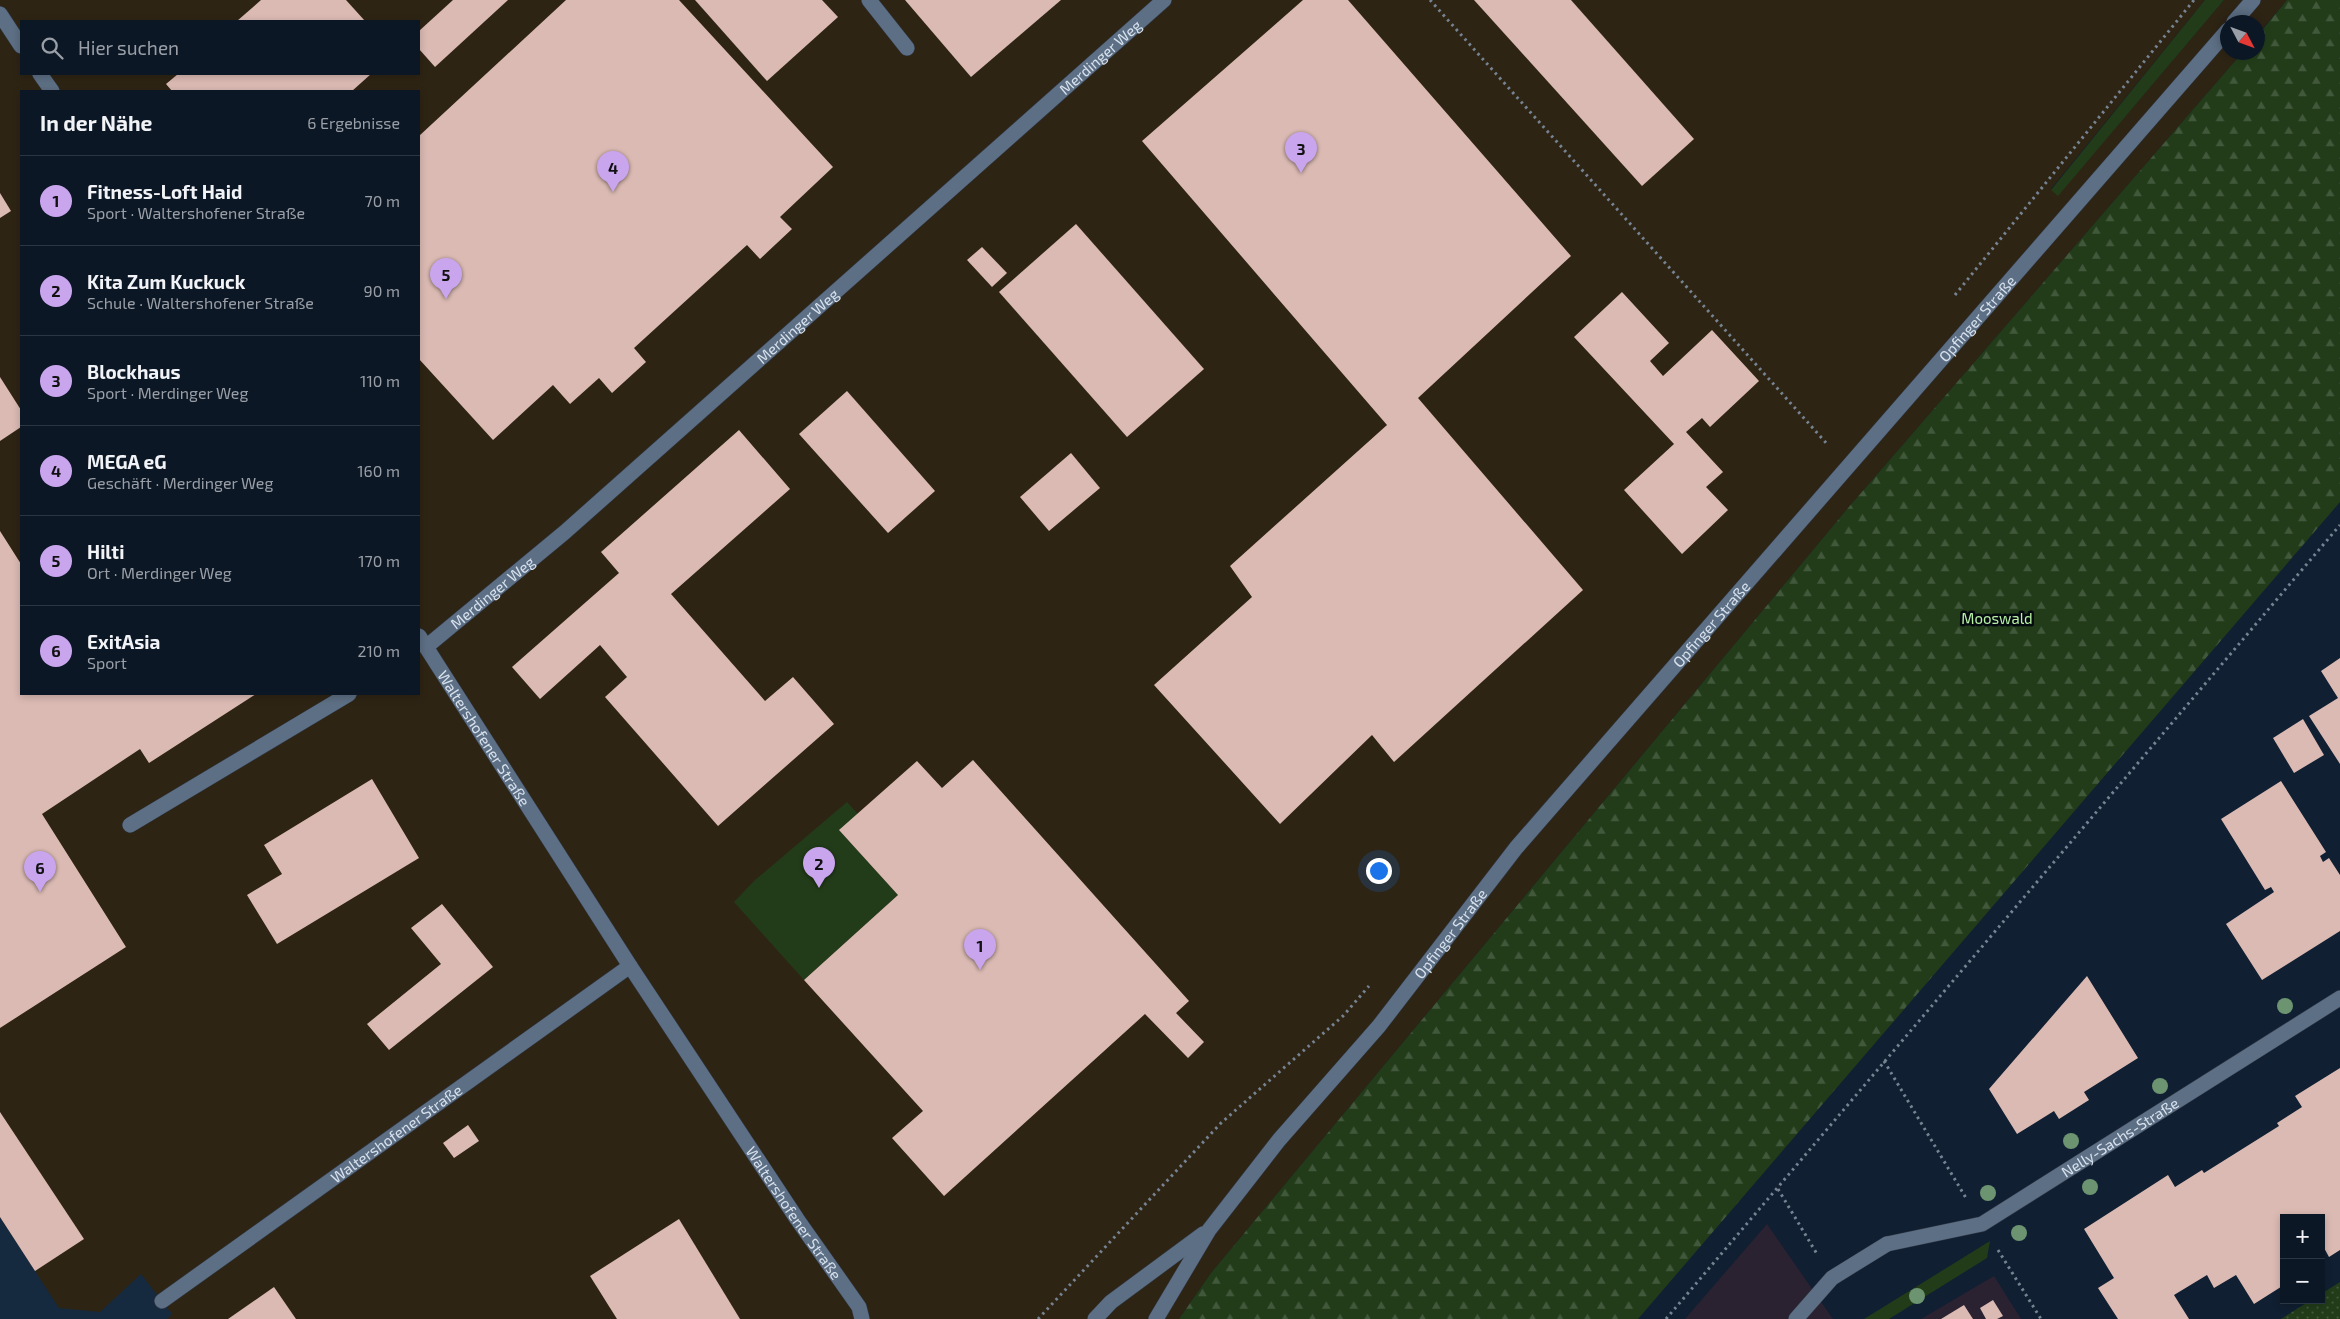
<!DOCTYPE html>
<html lang="de">
<meta charset="utf-8">
<style>
:root{--surface:#0c1725;--page:#15202d;--text:#f1f3f6;--muted:#9a9fa7;--line:#2c3642;--accent:#c9a5ee}
body{margin:0;font-family:"Exo 2",sans-serif;background:var(--page);color:var(--text)}
.controls{position:absolute;right:15px;bottom:15px;display:grid;overflow:hidden;border-radius:0px;box-shadow:0 2px 8px #0003}
.controls button{width:45px;height:45px;display:grid;place-items:center;padding:0;border:0;border-bottom:1px solid var(--line);background:var(--surface);color:var(--text);font:25px sans-serif}
.compass{position:absolute;left:2220px;top:15px;width:45px;height:45px;border-radius:50%;background:var(--surface);box-shadow:0 2px 8px #0003;rotate:131deg}
.you{position:absolute;left:1378px;top:870px;width:18px;height:18px;margin:-12px;border:4px solid #fff;border-radius:50%;background:#1a73e8;box-shadow:0 0 0 8px #1a73e833}
.badge{display:grid;place-items:center;width:32px;height:32px;border-radius:50%;background:var(--accent);color:#111;font-size:16px;font-weight:700}
.pin{position:absolute;translate:-50% -41px;filter:drop-shadow(0 1px 2px #0008)}
.pin::after{content:'';position:absolute;top:26px;width:18px;height:15px;background:inherit;clip-path:polygon(0 0,100% 0,50% 100%)}
.list{margin:0;padding:0;list-style:none}
h2{display:flex;justify-content:space-between;align-items:center;height:65px;margin:0;padding:0 20px;font-size:21px}
h2 small{font-size:16px;font-weight:400;color:var(--muted)}
.list li{display:grid;grid-template-columns:32px 1fr auto;gap:15px;align-items:center;box-sizing:border-box;height:90px;padding:0 20px;border-top:1px solid var(--line)}
.list b{display:block;font-size:19px;white-space:nowrap}
.list p{margin:0;font-size:16px;white-space:nowrap;color:var(--muted)}
.list em{font-size:16px;font-style:normal;color:var(--muted)}
.icon{flex:none;width:28px;height:28px;fill:none;stroke:currentColor;stroke-width:2;stroke-linecap:round;stroke-linejoin:round}
.map{position:relative;flex:none;width:2340px;height:1319px;overflow:hidden}
.search{position:absolute;background:var(--surface);box-shadow:0 2px 8px #0003;left:20px;top:20px;width:400px;height:55px;display:flex;align-items:center;gap:12px;box-sizing:border-box;padding:0 18px;border-radius:0px;color:var(--muted);font-size:19px}
.panel{position:absolute;background:var(--surface);box-shadow:0 2px 8px #0003;left:20px;top:90px;width:400px;height:605px;border-radius:0px}
.map>svg:first-child{display:block}
.commercial{fill:#2e2414;fill-rule:evenodd}
.built{fill:#15293f}
.education{fill:#2a2231}
.green{fill:#223c19}
.forest{fill:url(#forest-firs)}
.garden{fill:url(#garden-dots)}
.building{fill:#dbbab3}
.lines{fill:none;stroke-linecap:round;stroke-linejoin:round}
.lane-casing{stroke:#303847;stroke-width:16}
.street-casing{stroke:#303847;stroke-width:16}
.secondary-casing{stroke:#303847;stroke-width:16}
.path{stroke:#768392;stroke-width:3;stroke-dasharray:2.5 4;stroke-linecap:butt}
.lane{stroke:#5d6f84;stroke-width:15}
.street{stroke:#5d6f84;stroke-width:15}
.secondary{stroke:#5d6f84;stroke-width:15}
.tree{fill:#6c9471}
.labels{text-anchor:middle;dominant-baseline:central;stroke-width:5;stroke-linejoin:round;paint-order:stroke}
.street-label{font-size:15px;fill:#d8e2ee;stroke:#040910}
.park-label{font-size:15px;fill:#b8f3a5;stroke:#040910}
</style>
<div class="map">
<svg width="2340" height="1319" viewBox="0 0 2340 1319">
<defs>
<pattern id="forest-firs" width="22" height="20" patternUnits="userSpaceOnUse" patternTransform="scale(1.25)"><rect width="22" height="20" fill="#223c19"/><path d="M5 1l3.5 6h-7zM16 11l3.5 6h-7z" fill="#41583b"/></pattern>
<pattern id="garden-dots" width="8" height="8" patternUnits="userSpaceOnUse" patternTransform="scale(1.25)"><rect width="8" height="8" fill="#223c19"/><path d="M2 2h.1M6 6h.1" fill="none" stroke="#41583b" stroke-width="1.8" stroke-linecap="round"/></pattern>
</defs>
<rect width="100%" height="100%" fill="#101f31"/>
<path class="commercial" d="M0,0h2205l-154,189 7,6 166,-195h63l-29,34v-12h-30v30l14,1 -394,455 -637,765 -32,46h-1179zM21,21h398v53h-398zM21,91h398v603h-398z"/>
<path class="built" d="M0,1217l59,91 41,4 41,-38 31,40 -5,5h-167z"/>
<g class="education">
<path d="M1767,1224l66,95h-148z"/>
<path d="M1994,1276l27,43h-100z"/>
</g>
<g class="green">
<path d="M2205,0h19l-166,196 -7,-6z"/>
<path d="M847,802l11,12 -18,17 58,64 -94,85 -70,-78 20,-21z"/>
<path d="M1990,1241l-3,17 -98,61h-25z"/>
</g>
<path class="forest" d="M2287,0h53v502l-702,817h-459l32,-46 637,-765 394,-455 16,-1v-17z"/>
<path class="garden" d="M2340,1282v37h-59l30,-19h10v-6z"/>
<g class="building">
<path d="M261,0h85l19,21h-128z"/>
<path d="M453,0h55l-73,67 -16,-18v-18z"/>
<path d="M566,0h113l154,167 -53,50 12,12 -32,30 -13,-14 -113,103 12,14 -34,31 -13,-15 -29,26 -17,-19 -60,55 -74,-81v-223z"/>
<path d="M695,0h127l16,17 -71,64z"/>
<path d="M905,0h156l-90,77z"/>
<path d="M1303,0h45l223,256 -153,142 165,192 -189,172 -22,-27 -92,89 -126,-139 98,-88 -22,-31 157,-141 -245,-284z"/>
<path d="M1474,0h97l123,139 -52,47z"/>
<path d="M178,74h193l-19,17h-180l-6,-7z"/>
<path d="M0,193l11,18 -11,7z"/>
<path d="M1076,224l128,145 -77,68 -128,-145z"/>
<path d="M982,247l25,26 -15,14 -25,-27z"/>
<path d="M1622,292l47,51 -19,18 13,15 49,-46 47,51 -49,46 -8,-9 -16,14 37,40 -17,15 22,23 -46,44 -58,-64 50,-46 -100,-107z"/>
<path d="M0,377l21,33v17l-21,14z"/>
<path d="M847,391l88,100 -47,42 -89,-99z"/>
<path d="M739,430l51,59 -119,105 94,107 28,-24 41,47 -116,102 -113,-129 22,-20 -27,-32 -60,54 -28,-32 107,-94 -18,-21z"/>
<path d="M1071,453l29,35 -51,43 -29,-34z"/>
<path d="M0,531l21,33v130h235l-107,69 -9,-14 -98,65 84,133 -126,81z"/>
<path d="M2340,658v106l-31,-48 29,-18 -17,-27z"/>
<path d="M2303,719l21,36 -30,18 -21,-35z"/>
<path d="M973,760l216,241 -13,12 28,29 -16,16 -43,-44 -201,182 -52,-58 31,-27 -119,-131 94,-85 -59,-65 78,-69 25,27z"/>
<path d="M372,779l47,79 -142,86 -30,-49 35,-21 -18,-29z"/>
<path d="M2281,781l45,71 -6,4 3,6 6,-4 11,17v56l-78,49 -36,-56 48,-32 -3,-5 -6,3 -44,-71z"/>
<path d="M442,904l51,63 -104,83 -22,-26 74,-60 -30,-36z"/>
<path d="M2087,976l51,82 -54,34 5,8 -30,19 -5,-8 -37,23 -28,-45z"/>
<path d="M2340,1068v182l-11,7 -6,-11 -2,1v-29h-37v67l-30,19 -18,-29 -22,13 -7,-13 -33,20 15,24h-71l-20,-31 16,-10 -30,-49 84,-54 7,12 27,-17 2,3 75,-47 -2,-3 25,-16 -7,-11z"/>
<path d="M0,1112l84,127 -49,32 -35,-54z"/>
<path d="M468,1125l11,16 -25,17 -11,-15z"/>
<path d="M679,1219l61,100h-123l-27,-43z"/>
<path d="M274,1287l22,32h-68z"/>
<path d="M1993,1300l10,16 -6,3h-11l-6,-11z"/>
<path d="M1964,1305l9,14h-32z"/>
</g>
<g class="lines">
<g class="lane-casing">
<g id="lane">
<path d="M869,0l38,48"/>
<path d="M130,825l219,-131"/>
<path d="M1796,1319l36,-41 55,-34"/>
</g>
</g>
<g class="street-casing">
<g id="street">
<path d="M0,14l21,32"/>
<path d="M40,74l12,17"/>
<path id="s1" d="M419,636l211,330 167,253 62,88 3,12"/>
<path id="s2" d="M426,647l139,-115 599,-532"/>
<path id="s3" d="M1887,1244l95,-20 358,-226"/>
<path id="s4" d="M162,1301l468,-335"/>
</g>
</g>
<g class="secondary-casing">
<g id="secondary">
<path d="M2234,22l19,-22"/>
<path d="M1095,1319l16,-17 92,-68"/>
<path id="s5" d="M1156,1319l53,-89 70,-90 100,-114 137,-178 712,-818"/>
</g>
</g>
<g class="path">
<path d="M1430,0l398,445"/>
<path d="M1955,295l239,-295"/>
<path d="M1884,1061l82,137"/>
<path d="M1778,1189l39,65"/>
<path d="M1998,1250l43,69"/>
<path d="M1038,1319l183,-196 122,-107 26,-30"/>
<path d="M1666,1319l674,-794"/>
</g>
<use href="#lane" class="lane"/>
<use href="#street" class="street"/>
<use href="#secondary" class="secondary"/>
</g>
<g class="tree">
<circle cx="2285" cy="1006" r="8"/>
<circle cx="2160" cy="1086" r="8"/>
<circle cx="2071" cy="1141" r="8"/>
<circle cx="2090" cy="1187" r="8"/>
<circle cx="1988" cy="1193" r="8"/>
<circle cx="2019" cy="1233" r="8"/>
<circle cx="1917" cy="1296" r="8"/>
</g>
<g class="labels">
<g class="street-label">
<text stroke="none"><textPath href="#s2" startOffset="896">Merdinger Weg</textPath></text>
<text stroke="none"><textPath href="#s5" startOffset="1296">Opfinger Straße</textPath></text>
<text stroke="none"><textPath href="#s2" startOffset="491">Merdinger Weg</textPath></text>
<text stroke="none"><textPath href="#s2" startOffset="86">Merdinger Weg</textPath></text>
<text stroke="none"><textPath href="#s5" startOffset="891">Opfinger Straße</textPath></text>
<text stroke="none"><textPath href="#s1" startOffset="121">Waltershofener Straße</textPath></text>
<text stroke="none"><textPath href="#s5" startOffset="486">Opfinger Straße</textPath></text>
<text stroke="none"><textPath href="#s4" startOffset="288">Waltershofener Straße</textPath></text>
<text stroke="none"><textPath href="#s3" startOffset="260">Nelly-Sachs-Straße</textPath></text>
<text stroke="none"><textPath href="#s1" startOffset="688">Waltershofener Straße</textPath></text>
</g>
<g class="park-label">
<text x="1997" y="618">Mooswald</text>
</g>
</g>
</svg>
<div class="controls">
<button>+</button>
<button>−</button>
</div>
<svg class="compass" viewBox="-18 -18 36 36"><path d="M0-13l5 13h-10z" fill="#e53935"/><path d="M0 13l5-13h-10z" fill="#9a9fa7"/></svg>
<div class="you"></div>
<div class="pin badge" style="left:980px;top:970px">1</div>
<div class="pin badge" style="left:819px;top:888px">2</div>
<div class="pin badge" style="left:1301px;top:173px">3</div>
<div class="pin badge" style="left:613px;top:192px">4</div>
<div class="pin badge" style="left:446px;top:299px">5</div>
<div class="pin badge" style="left:40px;top:892px">6</div>
<div class="search"><svg class="icon" aria-label="search" viewBox="0 0 24 24"><circle cx="10" cy="10" r="6"/><path d="M15 15l6 6"/></svg>Hier suchen</div>
<section class="panel">
<h2>In der Nähe<small>6 Ergebnisse</small></h2>
<ul class="list">
<li><span class="badge">1</span><div><b>Fitness-Loft Haid</b><p>Sport · Waltershofener Straße</p></div><em>70 m</em></li>
<li><span class="badge">2</span><div><b>Kita Zum Kuckuck</b><p>Schule · Waltershofener Straße</p></div><em>90 m</em></li>
<li><span class="badge">3</span><div><b>Blockhaus</b><p>Sport · Merdinger Weg</p></div><em>110 m</em></li>
<li><span class="badge">4</span><div><b>MEGA eG</b><p>Geschäft · Merdinger Weg</p></div><em>160 m</em></li>
<li><span class="badge">5</span><div><b>Hilti</b><p>Ort · Merdinger Weg</p></div><em>170 m</em></li>
<li><span class="badge">6</span><div><b>ExitAsia</b><p>Sport</p></div><em>210 m</em></li>
</ul>
</section>
</div>
